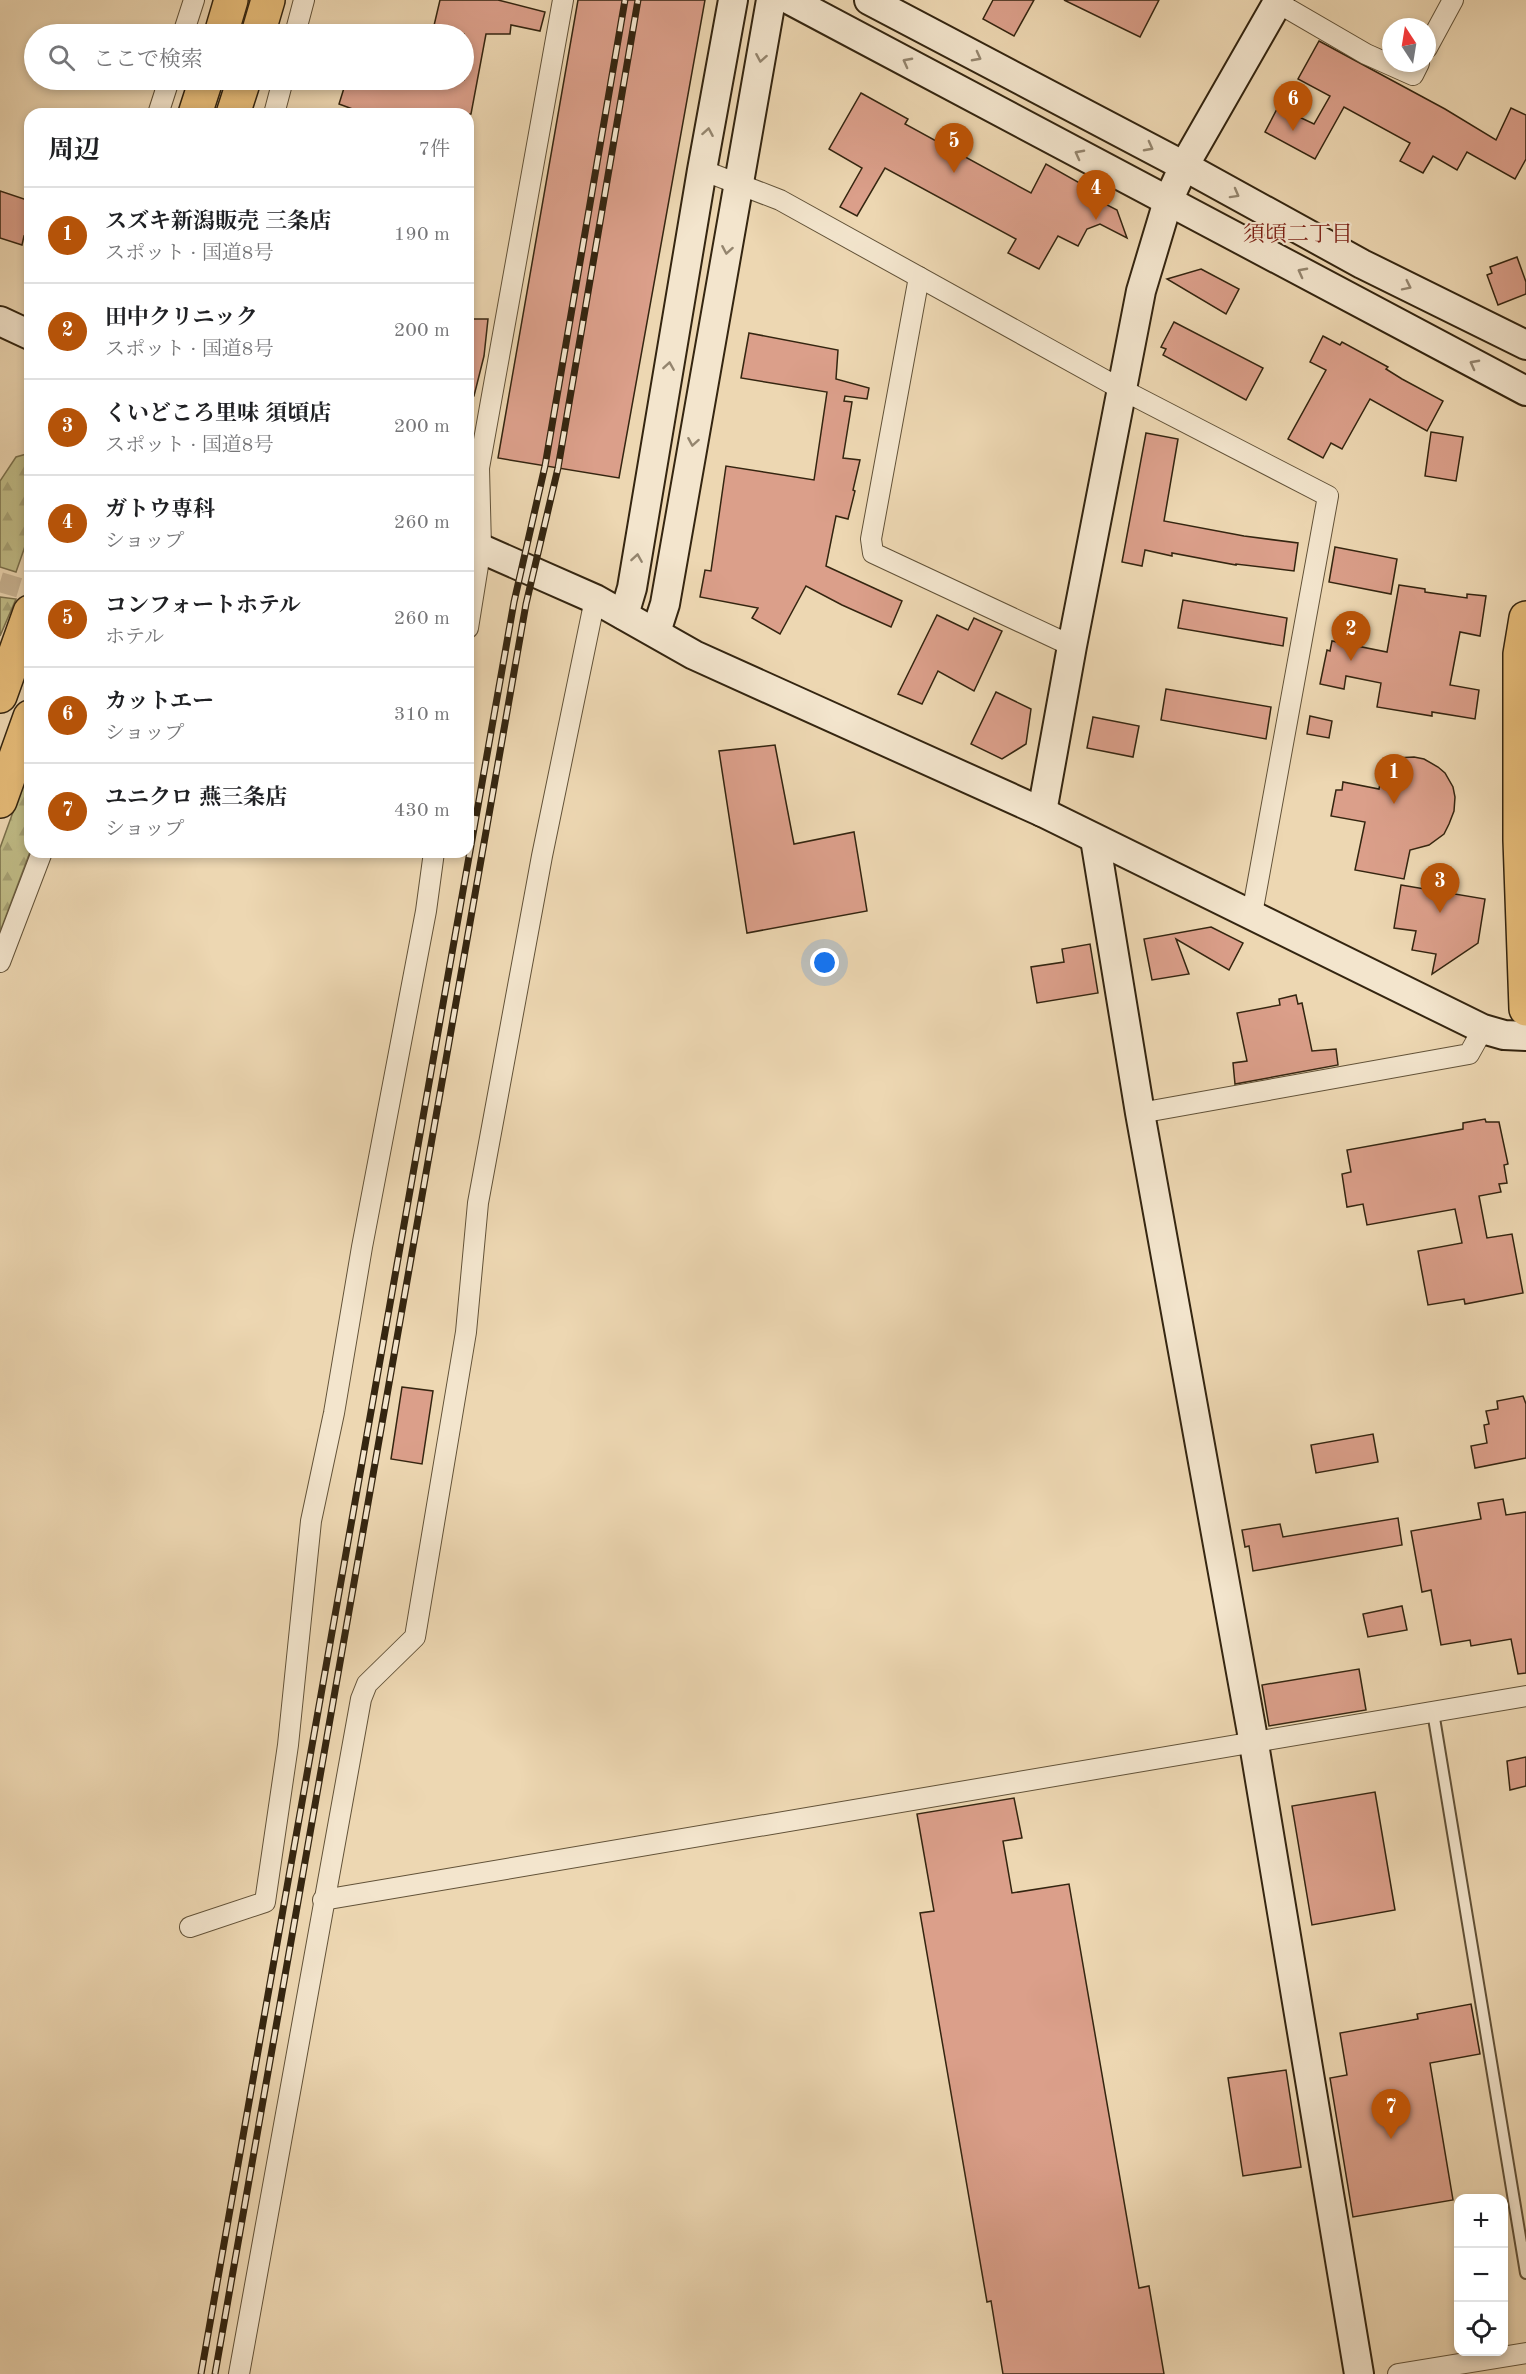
<!DOCTYPE html>
<html lang="ja">
<meta charset="utf-8">
<style>
:root{--surface:#fff;--page:#f2f2f2;--text:#202124;--muted:#757577;--line:#e0e0e0;--accent:#b45309}
body{margin:0;font-family:"Old Standard TT","Noto Serif JP",serif;background:var(--page);color:var(--text)}
.controls{position:absolute;right:18px;bottom:18px;display:grid;overflow:hidden;border-radius:12px;box-shadow:0 3px 9px #0003}
.controls button{width:54px;height:54px;display:grid;place-items:center;padding:0;border:0;border-bottom:2px solid var(--line);background:var(--surface);color:var(--text);font:30px sans-serif}
.compass{position:absolute;left:1382px;top:18px;width:54px;height:54px;border-radius:50%;background:var(--surface);box-shadow:0 3px 9px #0003;rotate:348deg}
.you{position:absolute;left:825px;top:963px;width:21px;height:21px;margin:-15px;border:4px solid #fff;border-radius:50%;background:#1a73e8;box-shadow:0 0 0 9px #1a73e833}
.badge{display:grid;place-items:center;width:39px;height:39px;border-radius:50%;background:var(--accent);color:#fff;font-size:20px;font-weight:700}
.pin{position:absolute;translate:-50% -50px;filter:drop-shadow(0 2px 3px #0008)}
.pin::after{content:'';position:absolute;top:32px;width:21px;height:18px;background:inherit;clip-path:polygon(0 0,100% 0,50% 100%)}
.list{margin:0;padding:0;list-style:none}
h2{display:flex;justify-content:space-between;align-items:center;height:78px;margin:0;padding:0 24px;font-size:26px}
h2 small{font-size:20px;font-weight:400;color:var(--muted)}
.list li{display:grid;grid-template-columns:39px 1fr auto;gap:18px;align-items:center;box-sizing:border-box;height:96px;padding:0 24px;border-top:2px solid var(--line)}
.list b{display:block;font-size:22px;white-space:nowrap}
.list p{margin:0;font-size:20px;white-space:nowrap;color:var(--muted)}
.list em{font-size:20px;font-style:normal;color:var(--muted)}
.icon{flex:none;width:33px;height:33px;fill:none;stroke:currentColor;stroke-width:2;stroke-linecap:round;stroke-linejoin:round}
.map{position:relative;flex:none;width:1526px;height:2374px;overflow:hidden}
.search{position:absolute;background:var(--surface);box-shadow:0 3px 9px #0003;left:24px;top:24px;width:450px;height:66px;display:flex;align-items:center;gap:15px;box-sizing:border-box;padding:0 21px;border-radius:33px;color:var(--muted);font-size:22px}
.panel{position:absolute;background:var(--surface);box-shadow:0 3px 9px #0003;left:24px;top:108px;width:450px;height:750px;border-radius:18px}
.map>svg:first-child{display:block}
.forest{fill:url(#forest-firs);stroke:#7a704c;stroke-width:1.5}
.building{fill:#db9f8a;stroke:#342510;stroke-width:1.5}
.lines{fill:none;stroke-linecap:round;stroke-linejoin:round}
.street-tunnel{stroke:#c8b392;stroke-width:20;stroke-dasharray:20 10;stroke-linecap:butt}
.lane-casing{stroke:#625238;stroke-width:14}
.street-casing{stroke:#625238;stroke-width:22}
.secondary-casing{stroke:#342510;stroke-width:32}
.highway-casing{stroke:#342510;stroke-width:36}
.lane{stroke:#f3e5cd;stroke-width:10}
.street{stroke:#f3e5cd;stroke-width:20}
.secondary{stroke:#f3e5cd;stroke-width:28}
.highway{stroke:#e6bc79;stroke-width:33}
.rail-casing{stroke:#342510;stroke-width:7}
.rail{stroke:#f3e5cd;stroke-width:4.5;stroke-dasharray:14;stroke-linecap:butt}
.oneway{stroke:#94856e}
.labels{text-anchor:middle;dominant-baseline:central;stroke-width:4.5;stroke-linejoin:round;paint-order:stroke}
.neighbourhood-label{font-size:22px;fill:#7a1f14;stroke:#f3e5cd}
</style>
<div class="map">
<svg width="1526" height="2374" viewBox="0 0 1526 2374">
<defs>
<pattern id="forest-firs" width="22" height="20" patternUnits="userSpaceOnUse" patternTransform="scale(1.5)"><rect width="22" height="20" fill="#c0bc87"/><path d="M5 1l3.5 6h-7zM16 11l3.5 6h-7z" fill="#a6a174"/></pattern>
</defs>
<rect width="100%" height="100%" fill="#edd7b2"/>
<filter id="stains"><feTurbulence type="fractalNoise" baseFrequency=".00333" numOctaves="4"/><feColorMatrix values="0 0 0 0 .2 0 0 0 0 .09 0 0 0 0 .02 0 0 0 .5 -.17"/></filter>
<radialGradient id="worn" r=".72"><stop offset=".6" stop-color="#630" stop-opacity="0"/><stop offset="1" stop-color="#630" stop-opacity=".3"/></radialGradient>
<g class="forest">
<path d="M30,453v79l-14,40 -16,-5v-86l16,-24z"/>
<path d="M0,597l16,2 -16,37z"/>
<path d="M30,765v87l-30,80v-84z"/>
</g>
<g class="building">
<path d="M440,0h58l47,12 -5,19 -29,-6 -1,9h-24l-15,80h-105l-27,-10 5,-16 3,1 3,-9h114v-46h-32z"/>
<path d="M578,0h127l-86,478 -121,-20z"/>
<path d="M993,0h41l-20,36 -31,-17z"/>
<path d="M1064,0h95l-19,37z"/>
<path d="M1319,41l126,68 51,31 15,-32 15,7v44l-11,20 -48,-27 -10,18 -24,-14 -10,17 -23,-12 10,-18 -66,-36 -29,52 -50,-27 13,-25 36,17 16,-28 -32,-17z"/>
<path d="M861,93l47,26 -3,5 126,69 15,-29 39,22 -3,6 35,18 10,28 -27,-14 -13,5 -9,17 -20,-10 -19,33 -31,-16 8,-14 -131,-71 -28,48 -17,-9 22,-39 -33,-19z"/>
<path d="M0,191l30,10v37l-6,-2 -2,9 -22,-7z"/>
<path d="M1517,257l9,25v12l-28,11 -11,-30 5,-2 -2,-6z"/>
<path d="M1201,269l38,20 -13,25 -59,-35z"/>
<path d="M468,319h20l-4,37 -10,40 -6,-1z"/>
<path d="M1174,322l89,46 -17,32 -83,-45 3,-6 -5,-2z"/>
<path d="M749,333l89,17 -2,29 33,9 -2,11 -22,-3 -1,5 8,1 -9,56 17,2 -7,30 2,1 -7,28 -12,-3 -10,50 76,35 -11,26 -49,-22 -36,-19 -26,48 -28,-16 6,-10 -58,-11 5,-27 6,1 15,-105 88,14 13,-88 -86,-14z"/>
<path d="M1323,336l17,9 2,-3 46,25 -2,2 16,10 41,22 -16,30 -57,-32 -28,50 -11,-6 -8,15 -35,-19 38,-69 -16,-8z"/>
<path d="M1431,432l32,5 -7,44 -31,-5z"/>
<path d="M1146,433l32,6 -14,82 80,15 54,7 -4,28 -58,-7v1l-64,-12v3l-27,-6 -3,16 -20,-4z"/>
<path d="M1335,547l62,12 -6,35 -62,-12z"/>
<path d="M1399,585l26,4v3l42,6v-4l19,2 -6,40 -20,-4 -10,53 29,5 -4,29 -43,-7v4l-55,-9 4,-24 -35,-7 -2,13 -24,-5 7,-34 3,1 2,-10 55,11z"/>
<path d="M1183,600l104,18 -4,28 -105,-18z"/>
<path d="M937,615l31,15 6,-12 28,13 -28,60 -36,-20 -16,33 -24,-10z"/>
<path d="M1166,689l105,18 -5,32 -105,-19z"/>
<path d="M996,692l35,17 -5,35 -24,15 -31,-15z"/>
<path d="M1310,716l22,5 -3,17 -22,-4z"/>
<path d="M1093,717l46,9 -6,31 -46,-9z"/>
<path d="M775,745l19,99 60,-12 13,79 -120,22 -28,-182z"/>
<path d="M1414,757l10,2 14,8 7,6 8,14 2,10 -1,14 -5,13 -5,10 -15,11 -19,5 -6,29 -49,-9 10,-48 -34,-6 5,-26h6l1,-8 36,7 5,-26 11,-5z"/>
<path d="M1401,885l84,14 -7,44 -46,31 4,-20 -24,-4 4,-19 -22,-3z"/>
<path d="M1211,927l32,16 -14,27 -53,-31 13,35 -37,6 -8,-41z"/>
<path d="M1090,944l8,49 -61,10 -6,-36 33,-5 -2,-13z"/>
<path d="M1296,995l2,9 4,-1 10,48 24,-2 2,16 -103,19 -2,-21 14,-2 -10,-48 43,-8 -1,-6z"/>
<path d="M1485,1119l1,3h13l9,42 -4,1 3,18 -8,1 2,8 -22,4 8,42 25,-4 11,59 -58,11 -1,-5 -36,6 -10,-54 44,-8 -7,-34 -88,16 -4,-21 -16,3 -5,-33 9,-2 -4,-22 116,-21v-6z"/>
<path d="M402,1387l31,4 -11,73 -31,-5z"/>
<path d="M1523,1396l3,8v54l-51,10 -4,-22 16,-3 -3,-18 5,-1 -3,-13 12,-2 -1,-8z"/>
<path d="M1373,1434l5,28 -62,11 -5,-28z"/>
<path d="M1503,1499l3,16 20,-3v161l-8,1 -7,-35 -40,7 -1,-6 -29,5 -10,-55 -9,2 -11,-61 70,-12 -3,-16z"/>
<path d="M1398,1518l4,27 -149,26 -4,-25 -4,1 -3,-17 38,-6 3,13z"/>
<path d="M1402,1606l5,24 -39,7 -5,-23z"/>
<path d="M1359,1669l7,41 -97,16 -7,-41z"/>
<path d="M1526,1757v29l-16,4 -3,-29z"/>
<path d="M1375,1792l20,118 -83,15 -20,-119z"/>
<path d="M1014,1798l8,40 -19,3 9,52 57,-9 70,404 10,-2 15,88h-161l-12,-73 -4,1 -67,-389 14,-2 -17,-97z"/>
<path d="M1471,2004l9,50 -50,9 23,137 -100,17 -23,-139 17,-3 -7,-42 78,-14 -1,-5z"/>
<path d="M1286,2070l15,97 -58,9 -15,-98z"/>
</g>
<g class="lines">
<path class="street-tunnel" d="M0,582l30,9"/>
<g class="lane-casing">
<path id="lane" d="M1433,1712l93,561"/>
</g>
<g class="street-casing">
<g id="street">
<path d="M1273,0l93,54 47,21 6,-12"/>
<path d="M183,34l11,-34"/>
<path d="M295,34l9,-34"/>
<path d="M1427,48l26,-48"/>
<path d="M158,114l11,-34"/>
<path d="M274,114l9,-34"/>
<path d="M702,170l78,30 341,189 207,107 -76,418"/>
<path d="M919,277l-48,262 2,14 199,93"/>
<path d="M468,628l13,-81 -2,-79 84,-468"/>
<path d="M0,962l42,-110"/>
<path d="M1140,1113l329,-59 14,-25"/>
<path d="M323,1900l1203,-204"/>
<path d="M190,1927l75,-25 23,-157 23,-224 23,-108 28,-166 64,-336 8,-59"/>
<path d="M239,2374l122,-675 6,-15 48,-47 51,-305 12,-129 64,-347 53,-257"/>
<path d="M1398,2374l128,-21"/>
</g>
</g>
<g class="secondary-casing">
<g id="secondary">
<path d="M790,0l736,391"/>
<path d="M869,0l315,166 178,98 164,81"/>
<path d="M0,321l30,14"/>
<path d="M468,543l127,56 99,56 348,157 441,217 21,6 22,1"/>
<path d="M624,615l8,-27 70,-418 31,-170"/>
<path d="M656,632l9,-28 106,-604"/>
<path d="M1042,812l30,-166 69,-355 27,-90 16,-35 95,-166"/>
<path d="M1095,839l45,274 114,631 105,630"/>
</g>
</g>
<g class="highway-casing">
<g id="highway">
<path d="M221,34l10,-34"/>
<path d="M258,34l10,-34"/>
<path d="M195,114l11,-34"/>
<path d="M233,114l11,-34"/>
<path d="M1526,618l-6,36v186l6,169"/>
<path d="M0,696l30,-84"/>
<path d="M0,801l30,-84"/>
</g>
</g>
<use href="#lane" class="lane"/>
<use href="#street" class="street"/>
<use href="#secondary" class="secondary"/>
<use href="#highway" class="highway"/>
<g class="rail-casing">
<g id="rail">
<path d="M201,2374l313,-1772 31,-136 80,-466"/>
<path d="M215,2374l311,-1770 32,-136 80,-468"/>
</g>
</g>
<use href="#rail" class="rail"/>
</g>
<defs><path id="oneway-chevron" d="M-2-3.5L2.5 0L-2 3.5" fill="none" stroke-width="1.6" stroke-linecap="round" stroke-linejoin="round" transform="scale(1.5)"/></defs>
<g class="oneway">
<use href="#oneway-chevron" transform="translate(977 57) rotate(28)"/>
<use href="#oneway-chevron" transform="translate(761 58) rotate(100)"/>
<use href="#oneway-chevron" transform="translate(907 62) rotate(-152)"/>
<use href="#oneway-chevron" transform="translate(708 132) rotate(-80)"/>
<use href="#oneway-chevron" transform="translate(1149 147) rotate(28)"/>
<use href="#oneway-chevron" transform="translate(1079 154) rotate(-152)"/>
<use href="#oneway-chevron" transform="translate(1235 194) rotate(29)"/>
<use href="#oneway-chevron" transform="translate(727 250) rotate(100)"/>
<use href="#oneway-chevron" transform="translate(1302 272) rotate(-152)"/>
<use href="#oneway-chevron" transform="translate(1407 286) rotate(26)"/>
<use href="#oneway-chevron" transform="translate(1474 364) rotate(-152)"/>
<use href="#oneway-chevron" transform="translate(669 366) rotate(-81)"/>
<use href="#oneway-chevron" transform="translate(693 442) rotate(100)"/>
<use href="#oneway-chevron" transform="translate(637 558) rotate(-81)"/>
</g>
<g class="labels">
<g class="neighbourhood-label">
<text x="1298" y="235">須頃二丁目</text>
</g>
</g>
<rect width="100%" height="100%" filter="url(#stains)"/>
<rect width="100%" height="100%" fill="url(#worn)"/>
</svg>
<div class="controls">
<button>+</button>
<button>−</button>
<button><svg class="icon" aria-label="locate" viewBox="0 0 24 24"><circle cx="12" cy="12" r="6"/><path d="M12 2v4M12 18v4M2 12h4M18 12h4"/></svg></button>
</div>
<svg class="compass" viewBox="-18 -18 36 36"><path d="M0-13l5 13h-10z" fill="#e53935"/><path d="M0 13l5-13h-10z" fill="#757577"/></svg>
<div class="you"></div>
<div class="pin badge" style="left:1394px;top:804px">1</div>
<div class="pin badge" style="left:1351px;top:661px">2</div>
<div class="pin badge" style="left:1440px;top:913px">3</div>
<div class="pin badge" style="left:1096px;top:220px">4</div>
<div class="pin badge" style="left:954px;top:173px">5</div>
<div class="pin badge" style="left:1293px;top:131px">6</div>
<div class="pin badge" style="left:1391px;top:2139px">7</div>
<div class="search"><svg class="icon" aria-label="search" viewBox="0 0 24 24"><circle cx="10" cy="10" r="6"/><path d="M15 15l6 6"/></svg>ここで検索</div>
<section class="panel">
<h2>周辺<small>7件</small></h2>
<ul class="list">
<li><span class="badge">1</span><div><b>スズキ新潟販売 三条店</b><p>スポット · 国道8号</p></div><em>190 m</em></li>
<li><span class="badge">2</span><div><b>田中クリニック</b><p>スポット · 国道8号</p></div><em>200 m</em></li>
<li><span class="badge">3</span><div><b>くいどころ里味 須頃店</b><p>スポット · 国道8号</p></div><em>200 m</em></li>
<li><span class="badge">4</span><div><b>ガトウ専科</b><p>ショップ</p></div><em>260 m</em></li>
<li><span class="badge">5</span><div><b>コンフォートホテル</b><p>ホテル</p></div><em>260 m</em></li>
<li><span class="badge">6</span><div><b>カットエー</b><p>ショップ</p></div><em>310 m</em></li>
<li><span class="badge">7</span><div><b>ユニクロ 燕三条店</b><p>ショップ</p></div><em>430 m</em></li>
</ul>
</section>
</div>
